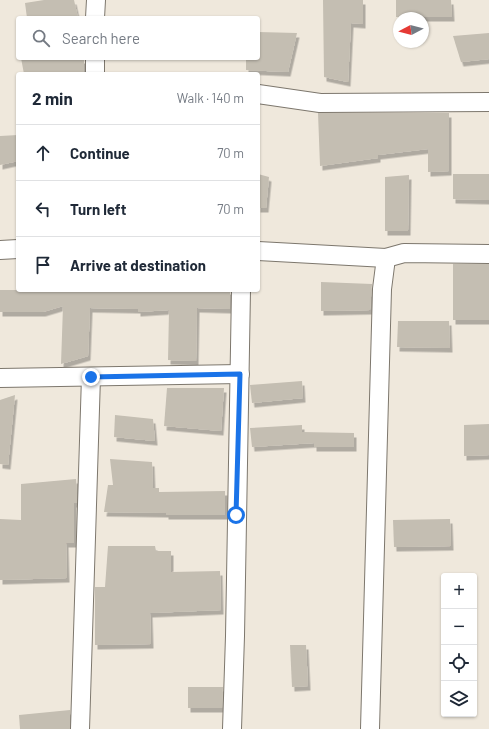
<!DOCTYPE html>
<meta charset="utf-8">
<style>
:root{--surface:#fff;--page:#f2f2f3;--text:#1f2937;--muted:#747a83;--line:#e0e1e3}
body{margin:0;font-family:Barlow,sans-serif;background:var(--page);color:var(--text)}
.controls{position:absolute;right:12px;bottom:12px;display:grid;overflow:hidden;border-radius:4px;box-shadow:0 1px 3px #0004}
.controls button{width:36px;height:36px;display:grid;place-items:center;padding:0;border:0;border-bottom:1px solid var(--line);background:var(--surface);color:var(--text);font:20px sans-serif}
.compass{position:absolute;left:393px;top:12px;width:36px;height:36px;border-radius:50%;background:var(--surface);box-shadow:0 1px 3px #0004;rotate:263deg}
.stop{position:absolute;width:12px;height:12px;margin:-9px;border:3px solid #1a73e8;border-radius:50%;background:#fff}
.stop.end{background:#1a73e8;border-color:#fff;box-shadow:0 1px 4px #0008}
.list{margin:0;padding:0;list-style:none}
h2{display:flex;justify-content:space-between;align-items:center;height:52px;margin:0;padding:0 16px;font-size:17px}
h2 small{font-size:13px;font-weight:400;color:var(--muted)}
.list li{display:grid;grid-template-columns:26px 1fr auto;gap:12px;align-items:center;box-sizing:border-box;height:56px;padding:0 16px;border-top:1px solid var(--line)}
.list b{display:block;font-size:15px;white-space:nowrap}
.list em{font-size:13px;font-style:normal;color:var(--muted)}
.icon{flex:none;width:22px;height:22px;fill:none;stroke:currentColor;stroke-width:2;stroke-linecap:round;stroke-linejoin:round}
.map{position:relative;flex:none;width:489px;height:729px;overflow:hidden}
.search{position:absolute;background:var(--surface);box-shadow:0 1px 3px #0004;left:16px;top:16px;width:244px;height:44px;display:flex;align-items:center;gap:10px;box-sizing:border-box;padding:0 14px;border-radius:4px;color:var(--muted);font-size:15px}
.panel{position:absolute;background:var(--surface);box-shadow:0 1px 3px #0004;left:16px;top:72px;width:244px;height:220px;border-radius:4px}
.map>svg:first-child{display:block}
.building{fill:#c4beb2;filter:url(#shadow)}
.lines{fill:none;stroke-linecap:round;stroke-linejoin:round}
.minor-casing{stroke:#7d776d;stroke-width:20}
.minor{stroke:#fff;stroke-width:18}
.route{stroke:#1a73e8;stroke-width:5}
</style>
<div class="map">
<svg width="489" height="729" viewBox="0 0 489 729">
<defs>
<filter id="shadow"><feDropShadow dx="2.5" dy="4.5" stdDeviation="0" flood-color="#0004"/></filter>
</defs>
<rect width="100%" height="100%" fill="#efe8dc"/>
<g class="building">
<path d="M44,0h30l4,18h-51l-2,-15z"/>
<path d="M323,0h40v24l-12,-1 -3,59 -24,-5z"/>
<path d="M396,0h55l1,17h-56z"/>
<path d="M258,32l39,1 -9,39 -42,-2v-12h12z"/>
<path d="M489,33v26l-28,3 -8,-26z"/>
<path d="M21,58l63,1v15h-60z"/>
<path d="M318,113h131v58l-21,1v-23l-50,6v3l-58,8z"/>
<path d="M18,135v26l-18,4v-29z"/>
<path d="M258,174l11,3 -3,31h-8z"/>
<path d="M453,174h36v26l-36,-1z"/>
<path d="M409,175l-1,56h-23v-54z"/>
<rect x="453" y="264" width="36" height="56"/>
<path d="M321,282l51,2 -2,26 -49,1z"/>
<path d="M0,290h230v19l-33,-1 -1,53 -28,-1 1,-50 -31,2v-3l-48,-1 -2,48 -27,8 2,-58 -20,6h-43z"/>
<path d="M398,321h51l1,27 -53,-1z"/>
<path d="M302,381l1,17 -51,5 -2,-18z"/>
<path d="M167,388h57l-3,43 -57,-5z"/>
<path d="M15,395l-7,70 -8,-1v-64z"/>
<path d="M115,415l38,4 2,22 -41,-4z"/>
<path d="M489,424v31l-25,1v-31z"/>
<path d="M302,425v7l52,1v14h-40v-4l-62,4 -2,-19z"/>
<path d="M110,459l42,3 1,26h6v4l66,-1v24h-59v-2l-62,-1 4,-27h5z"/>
<path d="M76,479l1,15v9h-3v40h-8l1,35 -67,2v-61l21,1v-36z"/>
<path d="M450,519l1,27 -57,1 -1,-27z"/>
<path d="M108,546h47l1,5h15v21l49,-1 1,39 -71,3 1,31 -56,1v-58h10z"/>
<path d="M290,645h16l2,41 -16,1z"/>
<path d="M188,687h35l-1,21h-34z"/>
<path d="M70,710v19h-50l-1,-14z"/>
</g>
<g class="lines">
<g class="minor-casing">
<g id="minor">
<path d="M95,18l1,-18"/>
<path d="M95,74v-16"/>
<path d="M258,94l62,9 169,-1"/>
<path d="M0,250l18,-1"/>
<path d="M258,251l128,7"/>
<path d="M0,378l240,-4"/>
<path d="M80,729l11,-352"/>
<path d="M232,729l3,-93 6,-346"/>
<path d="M370,729l12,-440 4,-31 18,-5 85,1"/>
</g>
</g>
<use href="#minor" class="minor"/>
</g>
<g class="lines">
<path class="route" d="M91,377l149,-3 -4,141"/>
</g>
</svg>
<div class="controls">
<button>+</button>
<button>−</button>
<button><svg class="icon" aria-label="locate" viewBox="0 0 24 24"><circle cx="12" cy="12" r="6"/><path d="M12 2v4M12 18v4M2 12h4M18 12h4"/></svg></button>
<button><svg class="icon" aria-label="layers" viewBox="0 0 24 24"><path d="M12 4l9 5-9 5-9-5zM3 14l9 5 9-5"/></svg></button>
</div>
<svg class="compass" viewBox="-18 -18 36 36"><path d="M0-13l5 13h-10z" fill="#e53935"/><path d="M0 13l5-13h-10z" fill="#747a83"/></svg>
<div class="stop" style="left:236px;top:515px"></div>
<div class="stop end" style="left:91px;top:377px"></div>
<div class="search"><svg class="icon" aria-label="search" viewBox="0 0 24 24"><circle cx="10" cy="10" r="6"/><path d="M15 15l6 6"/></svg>Search here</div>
<section class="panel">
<h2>2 min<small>Walk · 140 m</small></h2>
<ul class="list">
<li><svg class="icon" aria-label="ahead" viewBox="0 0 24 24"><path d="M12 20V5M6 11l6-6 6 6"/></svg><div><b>Continue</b></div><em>70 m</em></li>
<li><svg class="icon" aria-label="left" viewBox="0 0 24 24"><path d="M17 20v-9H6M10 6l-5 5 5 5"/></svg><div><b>Turn left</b></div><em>70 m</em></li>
<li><svg class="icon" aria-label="arrive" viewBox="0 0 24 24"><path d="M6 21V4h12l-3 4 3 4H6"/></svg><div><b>Arrive at destination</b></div></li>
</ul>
</section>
</div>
